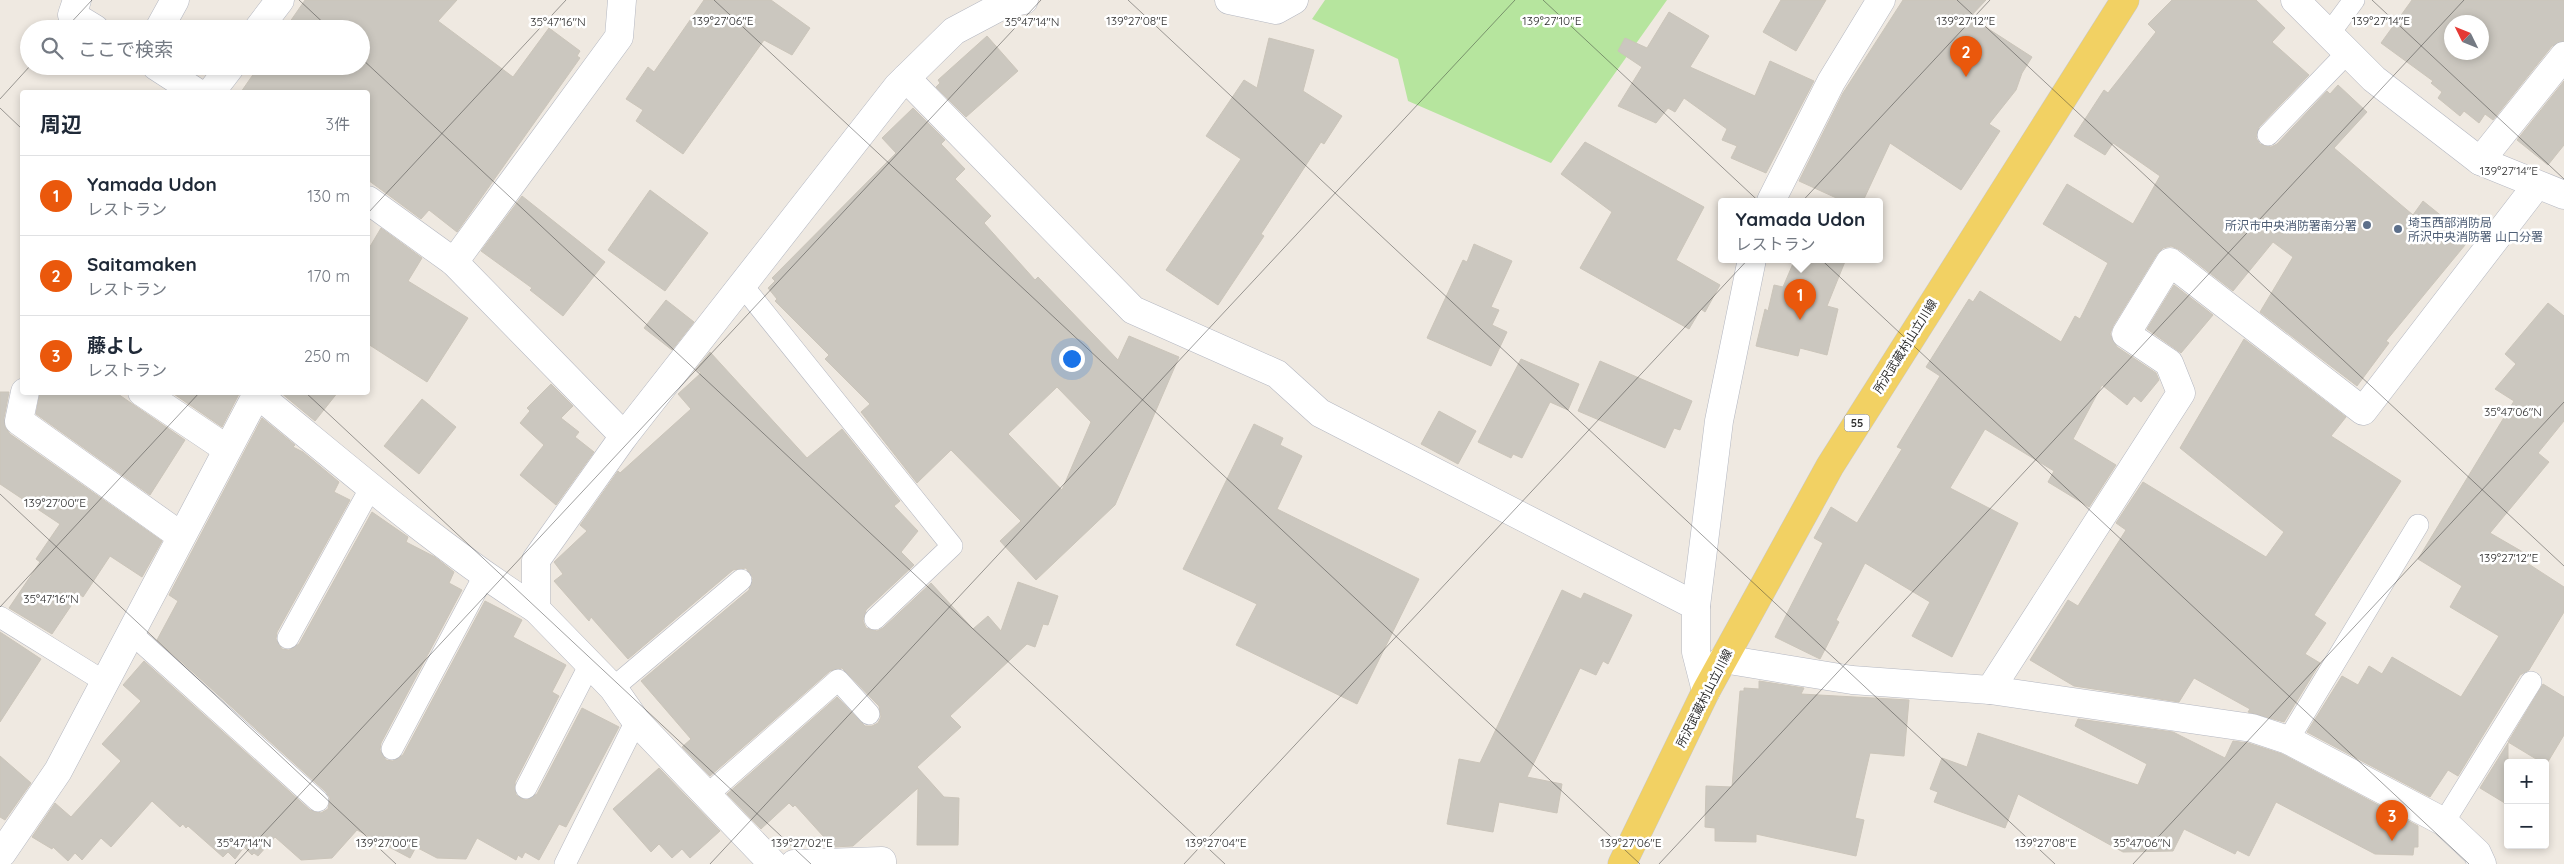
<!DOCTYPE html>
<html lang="ja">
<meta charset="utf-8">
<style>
:root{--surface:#fff;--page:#f6f6f7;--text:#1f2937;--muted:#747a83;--line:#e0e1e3;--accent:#ea580c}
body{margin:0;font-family:Quicksand,"Noto Sans JP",sans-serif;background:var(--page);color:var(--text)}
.controls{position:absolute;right:15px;bottom:15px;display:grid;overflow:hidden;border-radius:5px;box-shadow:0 2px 8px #0003}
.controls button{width:45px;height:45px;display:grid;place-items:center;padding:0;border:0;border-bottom:1px solid var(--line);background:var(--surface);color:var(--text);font:25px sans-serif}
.compass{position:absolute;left:2444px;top:15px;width:45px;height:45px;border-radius:50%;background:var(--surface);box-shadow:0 2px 8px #0003;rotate:313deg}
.you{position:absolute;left:1071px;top:358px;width:18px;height:18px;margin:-12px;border:4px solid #fff;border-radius:50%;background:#1a73e8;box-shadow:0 0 0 8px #1a73e833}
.badge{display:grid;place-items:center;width:32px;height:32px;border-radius:50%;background:var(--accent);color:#fff;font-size:16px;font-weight:700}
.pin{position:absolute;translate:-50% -41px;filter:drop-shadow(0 1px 2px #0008)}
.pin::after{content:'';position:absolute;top:26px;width:18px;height:15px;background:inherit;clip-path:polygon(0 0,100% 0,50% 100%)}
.popup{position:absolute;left:1718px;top:198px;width:165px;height:65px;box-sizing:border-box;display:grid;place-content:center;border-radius:5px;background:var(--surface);filter:drop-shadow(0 1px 4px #0005);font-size:16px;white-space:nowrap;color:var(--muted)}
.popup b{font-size:19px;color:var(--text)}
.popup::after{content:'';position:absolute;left:50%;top:100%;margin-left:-10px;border:10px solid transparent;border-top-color:var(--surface)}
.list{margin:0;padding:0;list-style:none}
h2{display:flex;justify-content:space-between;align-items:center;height:65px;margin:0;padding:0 20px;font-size:21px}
h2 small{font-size:16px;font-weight:400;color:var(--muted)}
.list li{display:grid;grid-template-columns:32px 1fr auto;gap:15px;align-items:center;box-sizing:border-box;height:80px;padding:0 20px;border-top:1px solid var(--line)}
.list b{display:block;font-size:19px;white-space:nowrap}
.list p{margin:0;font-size:16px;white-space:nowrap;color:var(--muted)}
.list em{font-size:16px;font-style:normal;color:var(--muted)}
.icon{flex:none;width:28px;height:28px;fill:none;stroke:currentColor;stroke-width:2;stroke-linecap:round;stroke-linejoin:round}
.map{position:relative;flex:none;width:2564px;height:864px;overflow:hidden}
.search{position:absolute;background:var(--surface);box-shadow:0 2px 8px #0003;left:20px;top:20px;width:350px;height:55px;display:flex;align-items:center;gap:12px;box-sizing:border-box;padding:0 18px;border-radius:28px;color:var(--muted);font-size:19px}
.panel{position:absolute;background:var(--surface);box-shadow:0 2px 8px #0003;left:20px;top:90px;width:350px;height:305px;border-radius:5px}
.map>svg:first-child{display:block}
.green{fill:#b6e59e}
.building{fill:#cbc7bf;stroke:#cbc5ba;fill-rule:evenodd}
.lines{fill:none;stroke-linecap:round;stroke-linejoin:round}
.lane-casing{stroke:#b4b7c1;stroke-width:22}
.street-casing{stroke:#b4b7c1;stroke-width:29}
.primary-casing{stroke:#c9c9c9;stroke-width:29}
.lane{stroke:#fff;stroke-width:21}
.street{stroke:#fff;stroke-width:28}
.primary{stroke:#f2d163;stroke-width:28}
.ticks{fill:none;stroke:#2e2e2e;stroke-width:1;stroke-opacity:0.45}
.service-dot{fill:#5c6f8a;stroke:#fff;stroke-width:2}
.labels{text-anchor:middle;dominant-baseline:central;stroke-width:5;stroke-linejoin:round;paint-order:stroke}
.shield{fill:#fff;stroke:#6d6d6d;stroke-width:1}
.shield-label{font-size:11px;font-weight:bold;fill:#2e2e2e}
.service-label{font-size:12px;fill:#4e5e75;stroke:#fff;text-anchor:start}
.street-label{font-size:12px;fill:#2e2e2e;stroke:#fff}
.ticks-label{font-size:12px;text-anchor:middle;fill:#2e2e2e;stroke:#fff;stroke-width:5;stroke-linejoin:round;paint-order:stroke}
</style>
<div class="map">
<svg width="2564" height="864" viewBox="0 0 2564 864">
<rect width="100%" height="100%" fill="#efe9e1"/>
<path class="green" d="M1325,0h342l-116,163 -143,-62 -10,-42 -86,-40z"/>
<g class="building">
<path d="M305,0h152l-19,21 75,56 36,-49 31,23 -3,5 3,2 -123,174 -28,-22 -8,9 -53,-39v-88h-127l18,-26h102v-37h-76z"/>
<path d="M704,0h67l39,28 -18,27 -28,-15 -81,114 -47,-33 7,-11 -17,-11 22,-32 6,5z"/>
<path d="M1781,0h45l-30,51 -33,-19z"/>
<path d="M1903,0h83l-16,17 62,40 -10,16 -6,17 -27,34 11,7 -39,59 -71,-47 -27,58h-20l-44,-20 44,-88z"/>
<path d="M2172,0h84l29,28 -13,14 37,33 -50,52 -3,11 4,6 11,3 6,-3 50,-53 3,3 8,-9 29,27 -33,36 79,67 10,-14 47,38 -84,102 3,2 -32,43 -97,-74 33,-55 -20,-15 -40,49 -53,-41 -9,-4 -8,2 -6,6 -44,72 -3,8 7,13 39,26 3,7 -18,22 -7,-6 -7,9 -25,-20 -29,54 43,26 -27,42 -41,-25 6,-11 -69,-42 -35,59 68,35 -66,134 -40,-21 18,-34 -65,-39 -29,57 3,2 -19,37 -45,-22 48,-94 -9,-5 17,-31 26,16 45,-74 -5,-2 43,-71 -14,-9 43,-68 4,3 7,-11 81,51 14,-26 5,3 28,-56 -65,-39 24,-40 66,40 27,-48 -47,-33 -8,12 -31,-19 30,-46 4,3 48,-61 -8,-8z"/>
<path d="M2412,0h152v41l-12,5 -59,74 -8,-6 -6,9 -15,-12 -4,5 -22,-18 4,-6 -11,-9 2,-2 -52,-38zM2452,22h30v30h-30z"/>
<path d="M1669,12l40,24 -19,31 65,29 15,-35 44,20 -48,92 -35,-15 6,-12 -15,-6 5,-11 -43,-31 -9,14 -7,-4 -12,15 -38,-17 24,-39 -24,-16 7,-13 22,10z"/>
<path d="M987,36l31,35 -52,46 -30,-30 4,-4 -2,-3z"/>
<path d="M1269,38l45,12 -11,41 39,25 -18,28 -3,-2 -60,92 3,2 -46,69 -52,-35 75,-111 -35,-23 38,-56 13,8z"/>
<path d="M2564,81v64l-16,20 -31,-25z"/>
<path d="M913,108l32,32 -4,4 24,25 -10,10 36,37 -7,7 51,57 3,-3 80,83 11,-24 50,21 -64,148 -79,75 -36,-39 21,-20 -70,-71 -34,33 -56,-71 9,-8 -45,-45 4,-4 -54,-54 2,-2 -9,-11 7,-7 -3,-3 124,-125 -14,-15zM1057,387l34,35 -29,68 -54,-56z"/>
<path d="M1585,142l119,65 -28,53 44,25 -15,27 -4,-3 -12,20 -109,-61 32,-56 -51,-38z"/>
<path d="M650,190l58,43 -43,58 -57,-41z"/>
<path d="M522,196l83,66 -42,54 -33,-26 2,-2 -51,-37z"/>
<path d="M381,228l41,30 -14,23 60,37 -41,64 -59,-38v-94z"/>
<path d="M1474,244l38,17 -21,46 8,3 -7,15 15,7 -16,34 -64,-28 36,-78 4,2z"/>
<path d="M1795,259h51l-19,47 11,3 -11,46 -27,-7 -2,8 -42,-10 9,-37 3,2 6,-26 9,2z"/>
<path d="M2174,285l39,30 -32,38 -34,-24z"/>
<path d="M666,300l28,22 -22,28 -28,-22z"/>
<path d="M2548,303l16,13v105l-26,32 11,9 -59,71 38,22 -4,6 40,26v25l-35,58 -9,5 -62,101 -10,-6 -18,27 -123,-65 35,-56 16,9 11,-19 13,8 10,-17 69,40 38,-61 -49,-29 12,-21 -44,-27 96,-158 -19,-12 21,-25 -11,-10z"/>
<path d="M2244,339l102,78 -15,19 70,45 -87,134 12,8 -21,31 15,9 -36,59 -36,-10 2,-3 -56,-31 -15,24 -105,-16 -44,-26 38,-60 10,6 48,-76 -10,-7 27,-41 123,75 18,-25 -104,-84z"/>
<path d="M710,352l97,106 35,-29 58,72 -6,5 24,25 -17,21 13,13 -48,45 -3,11 3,7 11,3 6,-3 48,-45 42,46 15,-13 13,15 17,-49 40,14 -10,29 -5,-1 -8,23 -8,-3 -77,72 11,11 -44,40 27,30 15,1 -1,47h-41l1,-57 -65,58 -20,1 -38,-42 -2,2 -4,-4 -28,26 -34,-35 110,-97 28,29h7l6,-3 3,-6 -2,-11 -37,-38 -12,3 -120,105 -28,-29 9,-8 -50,-58 108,-91 4,-12 -7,-10 -13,2 -105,89 -37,-42 -2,4 -35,-40 9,-7 -9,-12 33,-31 -7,-6 38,-54 2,2 71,-64 -13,-15 23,-21 -5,-4z"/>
<path d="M1521,359l58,25 -11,26 -18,-8 -28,56 -9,-4 -2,4 -33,-16z"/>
<path d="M1600,361l92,40 -12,29 -6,-2 -9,20 -87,-37z"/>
<path d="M551,384l22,22 -12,12 18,14 -4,5 19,15 -38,53 -36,-30 24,-30 -24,-22 10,-12 -3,-3z"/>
<path d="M0,392h9l-5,26 1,9 5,7 152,107 -20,36 -32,-21 -27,41 -4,-3 -27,40 -43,-26 31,-46 -4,-3 24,-35 -60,-40z"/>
<path d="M40,392h75l70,48 -35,55 -114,-81z"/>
<path d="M171,392h69l-18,35z"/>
<path d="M280,392h58l-23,29z"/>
<path d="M422,399l34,28 -37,47 -35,-28z"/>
<path d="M1439,411l37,20 -18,33 -37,-20z"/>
<path d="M262,418l33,27 -2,2 10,5 36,30 -5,10 16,8 -73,132 -1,7 6,10 7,1 10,-6 73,-132 36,25 -2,5 29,15 19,15 -5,11 13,7 -81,153 -1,7 6,10 7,1 10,-6 82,-154 37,19 -9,17 53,28 -14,27 7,4 -44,86 1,13 10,5 11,-6 45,-86 37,19 -53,100 -7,-3 -20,36 -14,-8 -3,6 -4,-3 -2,5 -39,-22 -11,21 -29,-1 -21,-11 -6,11 -53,-28 -25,28 -31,2 -26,-23 -17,19 -4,-3 -2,2 -8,-8 -9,12 -7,-7 -5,5 -35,-31 -2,2 -3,-4 -3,3 -28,-26 -41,46 -10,-9 -19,22 -7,-7 -7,8 -15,-14 -1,2 -20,-12 23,-34 16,14 50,-56 -19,-17 39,-43 -18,-16 21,-24 166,149 11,3 7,-4 2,-11 -4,-6 -169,-152 21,-39 -9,-6z"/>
<path d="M1254,424l29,14 -3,7 22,11 -25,53 142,70 -62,125 -121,-59 21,-41 -74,-35z"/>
<path d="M1562,590l19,9 3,-6 48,22 -24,49 -5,-3 -7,14 -16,-7 -53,109 35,7 -5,29 -58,-11 -6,30 -46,-8 12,-65 21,4z"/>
<path d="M0,632l41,27 -41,63z"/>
<path d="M1759,681l45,7 -3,6 108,6 -5,56 -34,-3 -15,65 9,2 -8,36 -100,-22v8l-41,-1v-13l-10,-1 1,-41 26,1 8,-96h4v-3l15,1z"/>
<path d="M2543,684l21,13v38l-18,30 -38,-23z"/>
<path d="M2078,719l95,13 52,26 8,-17 15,2 34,11 136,72v21h-4l-1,8 -38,-1 -99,-52 -27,54 -12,-6 -2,4 -51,-25 -11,22 -50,1 -105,-58 -13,34 -71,-26 4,-10 -8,-3 12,-31 25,9 11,-34 160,52 9,-21 -72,-38z"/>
<path d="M2508,743v62l-28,-17z"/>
<path d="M0,756l31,27 -26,37 -5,-3z"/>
<path d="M659,768l61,63 -30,27 -8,-9 -10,9 -13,-14 -8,8 -38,-43z"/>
</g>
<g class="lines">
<g class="lane-casing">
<g id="lane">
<path d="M2329,34l25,-34"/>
<path d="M2268,135l80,-83"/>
<path d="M742,285l210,261 -77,73"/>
<path d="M0,617l105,65"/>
<path d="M131,633l187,168"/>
<path d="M288,638l83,-151"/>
<path d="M613,688l128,-108"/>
<path d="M2288,740l130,-215"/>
<path d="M392,749l93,-175"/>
<path d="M526,788l64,-124"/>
<path d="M706,796l132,-116 31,34"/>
<path d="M2444,822l87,-140"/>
<path d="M565,864l71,-143"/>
</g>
</g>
<g class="street-casing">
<g id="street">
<path d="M77,0l-5,15 23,14"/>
<path d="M1229,0l47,10 18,-10"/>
<path d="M2295,0l79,79 106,82 84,34"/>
<path d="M159,29l16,-29"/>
<path d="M258,29l22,-29"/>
<path d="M156,66l40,26"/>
<path d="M906,78l227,232 144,64 43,39 376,193"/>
<path d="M211,92l20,-26"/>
<path d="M2480,161l84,-105"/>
<path d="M368,200l86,62 170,174 -88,124v49l77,79 23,33 137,143"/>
<path d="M1771,201l60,-119 50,-82"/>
<path d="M454,262l165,-225 3,-37"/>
<path d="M25,392l-6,29 162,115"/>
<path d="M142,392l85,57"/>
<path d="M257,394c90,73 181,153 279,215"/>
<path d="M624,436l274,-350 56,-55 51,-27 19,-4"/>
<path d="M1723,659l129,21 138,10 262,38 36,12 156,82 33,31 5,11"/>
<path d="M1990,690l191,-297 -12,-30 -43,-29 44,-72 193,149 173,-225"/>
<path d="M1706,691l-10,-39v-46l23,-185 33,-162"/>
<path d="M0,852l2,1 56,-82 200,-379"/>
<path d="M794,864l88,-3v3"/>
</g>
</g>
<g class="primary-casing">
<path id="primary" d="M1622,864l84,-173 124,-225 295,-466"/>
</g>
<use href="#lane" class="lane"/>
<use href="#street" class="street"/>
<use href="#primary" class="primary"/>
</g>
<path class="ticks" d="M299,0l31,29M714,0l926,864M1128,0l927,864M1543,0l926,864M1957,0l607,566M2372,0l192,179M65,29l27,-29M361,58l864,806M0,99l30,-33M0,108l22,21M368,213l198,-213M305,392l506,472M0,494l396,370M0,607l200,-215M235,864l806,-864M710,864l805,-864M1184,864l806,-864M1659,864l805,-864M2133,864l431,-462"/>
<g class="service-dot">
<circle cx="2367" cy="225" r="5"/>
<circle cx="2398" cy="229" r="5"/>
</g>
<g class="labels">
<rect class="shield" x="1844.5" y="414.5" width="25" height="17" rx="4"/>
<g class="shield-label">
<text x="1857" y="423">55</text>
</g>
<g class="service-label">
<text x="2408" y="222">埼玉西部消防局<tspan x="2408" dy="14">所沢中央消防署 山口分署</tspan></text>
<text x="2357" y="225" text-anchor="end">所沢市中央消防署南分署</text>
</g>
<g class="street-label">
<text transform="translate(1905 346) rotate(-58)">所沢武蔵村山立川線</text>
<text transform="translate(1704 698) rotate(-63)">所沢武蔵村山立川線</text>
</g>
</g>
<g class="ticks-label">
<text x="723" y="25">139°27'06"E</text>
<text x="1137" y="25">139°27'08"E</text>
<text x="1552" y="25">139°27'10"E</text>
<text x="1966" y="25">139°27'12"E</text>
<text x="2381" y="25">139°27'14"E</text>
<text x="558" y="26">35°47'16"N</text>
<text x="1032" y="26">35°47'14"N</text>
<text x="2509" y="175">139°27'14"E</text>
<text x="2513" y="416">35°47'06"N</text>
<text x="55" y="507">139°27'00"E</text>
<text x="2509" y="562">139°27'12"E</text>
<text x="51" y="603">35°47'16"N</text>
<text x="244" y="847">35°47'14"N</text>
<text x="2142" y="847">35°47'06"N</text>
<text x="387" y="847">139°27'00"E</text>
<text x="802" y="847">139°27'02"E</text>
<text x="1216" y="847">139°27'04"E</text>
<text x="1631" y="847">139°27'06"E</text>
<text x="2046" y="847">139°27'08"E</text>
</g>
</svg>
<div class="controls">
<button>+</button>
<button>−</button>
</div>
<svg class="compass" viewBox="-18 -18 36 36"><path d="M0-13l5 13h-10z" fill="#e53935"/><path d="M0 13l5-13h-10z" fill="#747a83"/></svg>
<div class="you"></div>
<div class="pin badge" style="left:1800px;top:320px">1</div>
<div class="popup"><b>Yamada Udon</b>レストラン</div>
<div class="pin badge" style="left:1966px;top:77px">2</div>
<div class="pin badge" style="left:2392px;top:841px">3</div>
<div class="search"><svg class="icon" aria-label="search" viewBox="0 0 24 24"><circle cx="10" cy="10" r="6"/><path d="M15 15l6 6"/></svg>ここで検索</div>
<section class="panel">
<h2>周辺<small>3件</small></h2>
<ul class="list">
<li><span class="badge">1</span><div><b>Yamada Udon</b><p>レストラン</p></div><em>130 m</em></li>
<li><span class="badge">2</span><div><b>Saitamaken</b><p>レストラン</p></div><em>170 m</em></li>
<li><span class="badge">3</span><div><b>藤よし</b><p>レストラン</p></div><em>250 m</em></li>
</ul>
</section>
</div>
